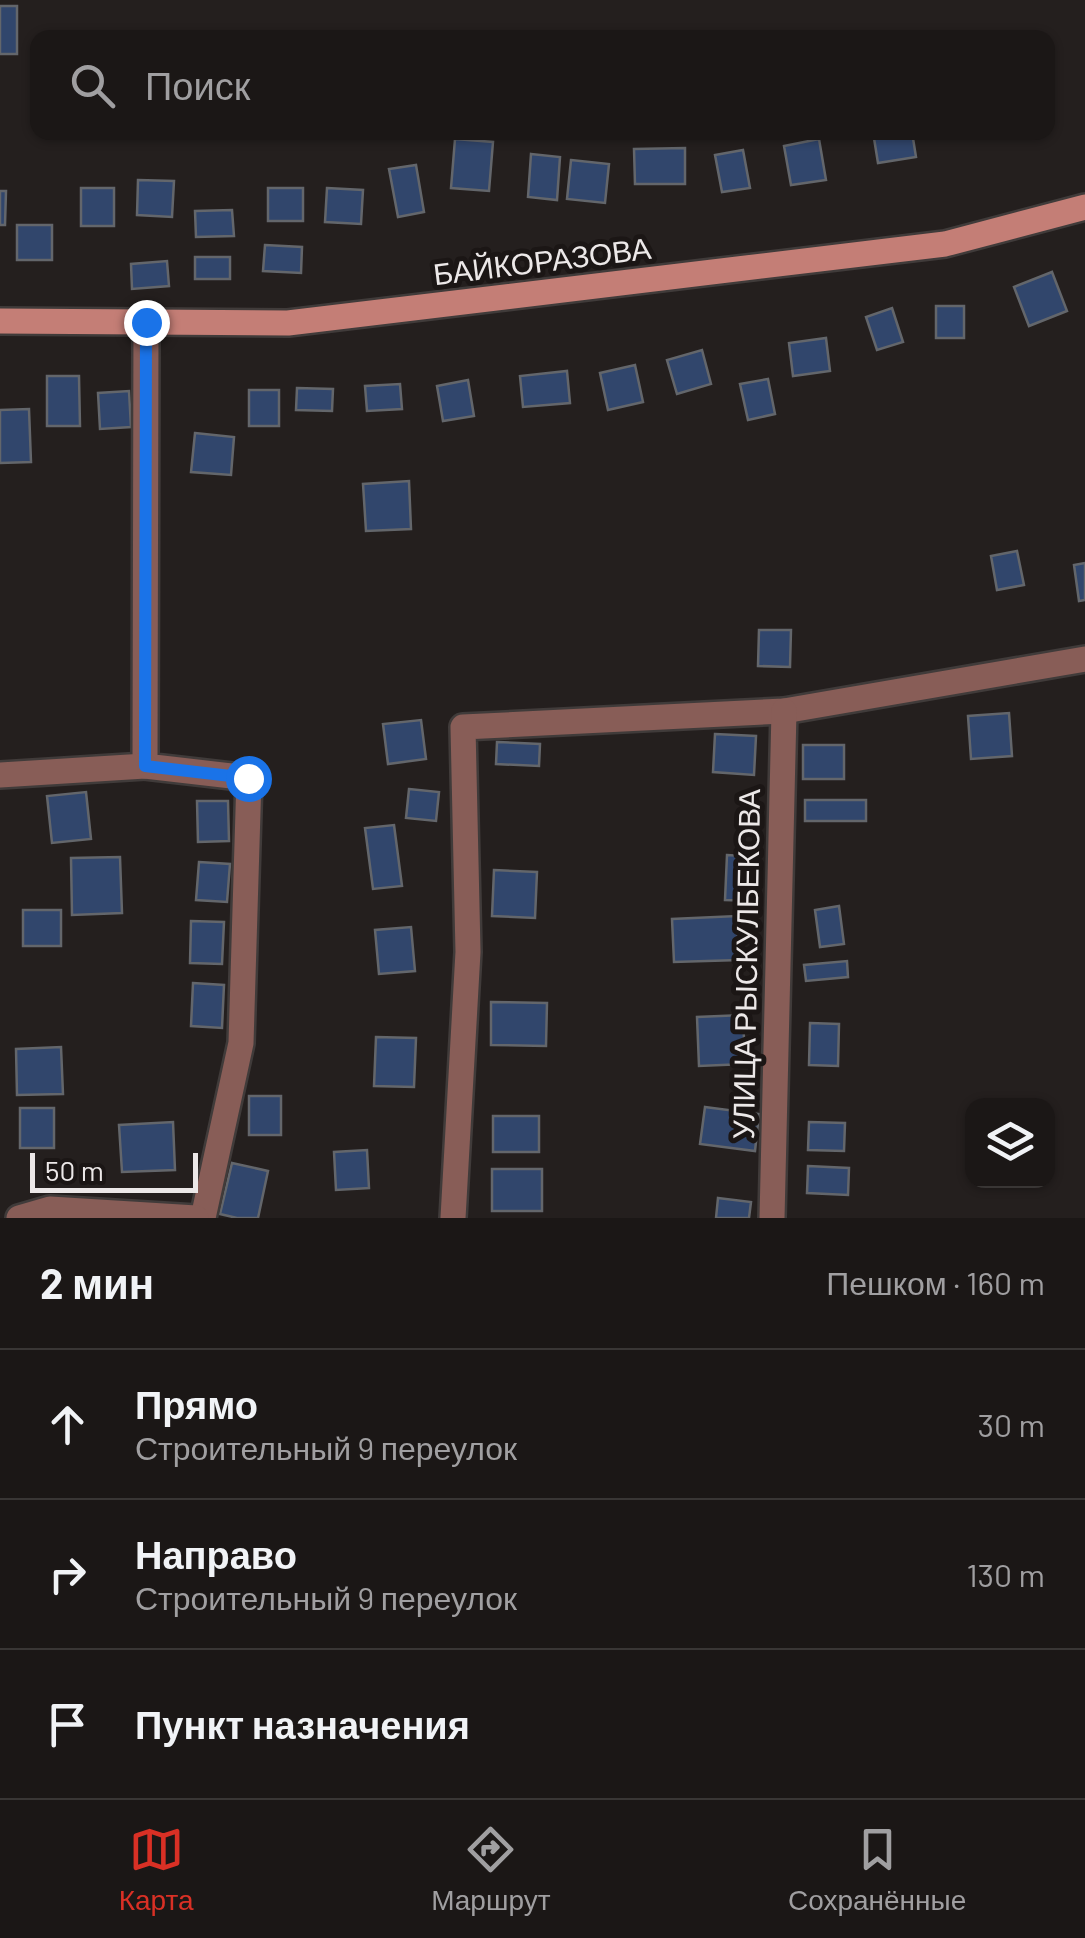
<!DOCTYPE html>
<html lang="ru">
<meta charset="utf-8">
<style>
:root{--surface:#1b1716;--page:#24201f;--text:#f1f3f6;--muted:#a09fa1;--line:#393635;--accent:#d93025}
body{margin:0;font-family:Barlow,sans-serif;background:var(--page);color:var(--text)}
.controls{position:absolute;right:30px;bottom:30px;display:grid;overflow:hidden;border-radius:20px;box-shadow:0 2px 8px #0004}
.controls button{width:90px;height:90px;display:grid;place-items:center;padding:0;border:0;border-bottom:2px solid var(--line);background:var(--surface);color:var(--text);font:50px sans-serif}
.scale{position:absolute;left:30px;bottom:25px;width:168px;box-sizing:border-box;padding-left:10px;border:5px solid #ece8e8;border-top:0;font-size:28px;line-height:35px;white-space:nowrap;color:#ece8e8;-webkit-text-stroke:8px #1b1615;paint-order:stroke}
.stop{position:absolute;width:30px;height:30px;margin:-22px;border:8px solid #1a73e8;border-radius:50%;background:#fff}
.stop.end{background:#1a73e8;border-color:#fff;box-shadow:0 2px 10px #0008}
.list{margin:0;padding:0;list-style:none}
h2{display:flex;justify-content:space-between;align-items:center;height:130px;margin:0;padding:0 40px;font-size:42px}
h2 small{font-size:32px;font-weight:400;color:var(--muted)}
.list li{display:grid;grid-template-columns:65px 1fr auto;gap:30px;align-items:center;box-sizing:border-box;height:150px;padding:0 40px;border-top:2px solid var(--line)}
.list b{display:block;font-size:38px;white-space:nowrap}
.list p{margin:0;font-size:32px;white-space:nowrap;color:var(--muted)}
.list em{font-size:32px;font-style:normal;color:var(--muted)}
.icon{flex:none;width:55px;height:55px;fill:none;stroke:currentColor;stroke-width:2;stroke-linecap:round;stroke-linejoin:round}
.map{position:relative;flex:none;width:1085px;height:1218px;overflow:hidden}
.search{position:absolute;background:var(--surface);box-shadow:0 2px 8px #0004;left:30px;right:30px;top:30px;height:110px;display:flex;align-items:center;gap:25px;box-sizing:border-box;padding:0 35px;border-radius:20px;color:var(--muted);font-size:38px}
.sheet{height:580px;background:var(--surface)}
nav{display:flex;justify-content:space-around;align-items:center;box-sizing:border-box;height:140px;border-top:2px solid var(--line);background:var(--surface);font-size:28px;color:var(--muted)}
nav a{display:grid;justify-items:center;gap:5px}
nav .on{color:var(--accent)}
.map>svg:first-child{display:block}
.building{fill:#31466c;stroke:#63666b;stroke-width:2.5}
.lines{fill:none;stroke-linecap:round;stroke-linejoin:round}
.street-casing{stroke:#403b3a;stroke-width:30}
.secondary-casing{stroke:#403b3a;stroke-width:30}
.street{stroke:#885d57;stroke-width:25}
.secondary{stroke:#c47e76;stroke-width:25}
.route{stroke:#1a73e8;stroke-width:12}
.labels{text-anchor:middle;dominant-baseline:central;stroke-width:10;stroke-linejoin:round;paint-order:stroke}
.street-label{font-size:30px;fill:#ece8e8;stroke:#1b1615}
</style>
<div class="map">
<svg width="1085" height="1218" viewBox="0 0 1085 1218">
<rect width="100%" height="100%" fill="#241f1e"/>
<g class="building">
<rect x="0" y="6" width="17" height="48"/>
<path d="M873,132h39l4,25 -38,6z"/>
<path d="M455,139l38,3 -4,49 -38,-3z"/>
<path d="M819,139l7,41 -35,5 -7,-39z"/>
<path d="M685,148v36h-50l-1,-35z"/>
<path d="M743,150l7,38 -28,4 -7,-37z"/>
<path d="M531,154l29,3 -3,43 -29,-3z"/>
<path d="M571,160l38,4 -4,39 -38,-4z"/>
<path d="M416,165l8,47 -26,5 -9,-48z"/>
<path d="M138,180l36,1 -2,36 -35,-2z"/>
<rect x="81" y="188" width="33" height="38"/>
<rect x="268" y="188" width="35" height="33"/>
<path d="M327,188l36,2 -2,34 -36,-2z"/>
<path d="M0,191h6l-1,34h-5z"/>
<path d="M232,210l2,26 -38,1 -1,-26z"/>
<rect x="17" y="225" width="35" height="35"/>
<path d="M265,245l37,2 -1,26 -38,-2z"/>
<rect x="195" y="257" width="35" height="22"/>
<path d="M167,261l2,25 -37,3 -1,-25z"/>
<path d="M1052,272l15,39 -38,15 -15,-39z"/>
<rect x="936" y="306" width="28" height="32"/>
<path d="M892,308l11,34 -26,8 -11,-33z"/>
<path d="M826,338l4,33 -37,5 -4,-33z"/>
<path d="M702,350l9,34 -34,10 -10,-34z"/>
<path d="M635,365l8,37 -35,8 -8,-37z"/>
<path d="M567,371l3,32 -47,4 -3,-31z"/>
<path d="M47,376h32l1,50h-33z"/>
<path d="M768,379l7,35 -27,6 -8,-36z"/>
<path d="M468,380l6,36 -31,5 -6,-35z"/>
<path d="M400,384l2,25 -35,2 -2,-25z"/>
<path d="M297,388l36,1 -1,22 -36,-1z"/>
<rect x="249" y="390" width="30" height="36"/>
<path d="M129,391l2,36 -31,2 -2,-36z"/>
<path d="M29,409l2,53 -31,1v-53z"/>
<path d="M195,433l39,4 -3,38 -40,-3z"/>
<path d="M409,481l2,48 -45,2 -3,-47z"/>
<path d="M1017,551l7,34 -27,5 -6,-34z"/>
<path d="M1085,563v37l-6,1 -5,-36z"/>
<path d="M759,630h32l-1,37 -32,-1z"/>
<path d="M1009,713l3,43 -41,3 -3,-43z"/>
<path d="M421,720l5,39 -38,5 -5,-40z"/>
<path d="M715,734l41,2 -2,39 -41,-3z"/>
<path d="M497,742l43,2 -1,22 -43,-2z"/>
<rect x="803" y="745" width="41" height="34"/>
<path d="M409,789l30,3 -3,29 -30,-3z"/>
<path d="M86,792l5,47 -39,4 -5,-47z"/>
<rect x="805" y="800" width="61" height="21"/>
<path d="M197,801h31l1,40 -31,1z"/>
<path d="M394,825l8,61 -29,3 -8,-61z"/>
<path d="M727,855l31,2 -2,44 -31,-1z"/>
<path d="M120,857l2,56 -50,2 -1,-57z"/>
<path d="M199,862l31,2 -3,38 -31,-2z"/>
<path d="M494,870l43,2 -2,46 -43,-2z"/>
<path d="M839,906l5,38 -24,3 -5,-37z"/>
<rect x="23" y="910" width="38" height="36"/>
<path d="M737,916l2,44 -65,2 -2,-43z"/>
<path d="M191,921l33,1 -2,42 -32,-1z"/>
<path d="M411,927l4,44 -36,3 -4,-44z"/>
<path d="M847,961l1,16 -42,4 -2,-16z"/>
<path d="M193,983l31,2 -2,43 -31,-2z"/>
<path d="M491,1002l56,1 -1,43 -55,-1z"/>
<path d="M743,1015l2,49 -46,2 -2,-49z"/>
<path d="M810,1023l29,1 -1,42 -29,-1z"/>
<path d="M376,1037l40,1 -2,49 -40,-1z"/>
<path d="M61,1047l2,47 -46,1 -1,-46z"/>
<rect x="249" y="1096" width="32" height="39"/>
<path d="M705,1107l54,7 -4,37 -55,-7z"/>
<rect x="20" y="1108" width="34" height="40"/>
<rect x="493" y="1116" width="46" height="36"/>
<path d="M173,1122l2,48 -53,2 -3,-47z"/>
<path d="M809,1122l36,1 -1,28 -36,-1z"/>
<path d="M367,1150l2,38 -33,2 -2,-38z"/>
<path d="M232,1163l36,8 -10,47h-21l-17,-4z"/>
<path d="M808,1166l41,2 -1,27 -41,-2z"/>
<rect x="492" y="1169" width="50" height="42"/>
<path d="M718,1198l33,4 -2,16h-33z"/>
</g>
<g class="lines">
<g class="street-casing">
<g id="street">
<path d="M146,322l-1,444 104,12 -8,265 -38,175"/>
<path d="M0,775l145,-9"/>
<path d="M19,1218l31,-9 146,9"/>
<path d="M453,1218l15,-266 -5,-225 321,-16 301,-52"/>
<path d="M772,1218l12,-507"/>
</g>
</g>
<g class="secondary-casing">
<path id="secondary" d="M0,321l288,2 657,-79 140,-37"/>
</g>
<use href="#street" class="street"/>
<use href="#secondary" class="secondary"/>
</g>
<g class="lines">
<path class="route" d="M146,322l-1,444 103,12"/>
</g>
<g class="labels">
<g class="street-label">
<text transform="translate(542 260) rotate(-7)">БАЙКОРАЗОВА</text>
<text transform="translate(745 964) rotate(-89)">УЛИЦА РЫСКУЛБЕКОВА</text>
</g>
</g>
</svg>
<div class="controls">
<button><svg class="icon" aria-label="layers" viewBox="0 0 24 24"><path d="M12 4l9 5-9 5-9-5zM3 14l9 5 9-5"/></svg></button>
</div>
<div class="scale">50 m</div>
<div class="stop" style="left:248px;top:778px"></div>
<div class="stop end" style="left:146px;top:322px"></div>
<div class="search"><svg class="icon" aria-label="search" viewBox="0 0 24 24"><circle cx="10" cy="10" r="6"/><path d="M15 15l6 6"/></svg>Поиск</div>
</div>
<section class="sheet">
<h2>2 мин<small>Пешком · 160 m</small></h2>
<ul class="list">
<li><svg class="icon" aria-label="ahead" viewBox="0 0 24 24"><path d="M12 20V5M6 11l6-6 6 6"/></svg><div><b>Прямо</b><p>Строительный 9 переулок</p></div><em>30 m</em></li>
<li><svg class="icon" aria-label="right" viewBox="0 0 24 24"><path d="M7 20v-9h11M14 6l5 5-5 5"/></svg><div><b>Направо</b><p>Строительный 9 переулок</p></div><em>130 m</em></li>
<li><svg class="icon" aria-label="arrive" viewBox="0 0 24 24"><path d="M6 21V4h12l-3 4 3 4H6"/></svg><div><b>Пункт назначения</b></div></li>
</ul>
</section>
<nav>
<a class="on"><svg class="icon" aria-label="map" viewBox="0 0 24 24"><path d="M3 6l6-2 6 2 6-2v14l-6 2-6-2-6 2zM9 4v14M15 6v14"/></svg>Карта</a>
<a><svg class="icon" aria-label="directions" viewBox="0 0 24 24"><path d="M12 3l9 9-9 9-9-9zM9 14v-3h6M13 9l2 2-2 2"/></svg>Маршрут</a>
<a><svg class="icon" aria-label="saved" viewBox="0 0 24 24"><path d="M7 4h10v16l-5-4-5 4z"/></svg>Сохранённые</a>
</nav>
